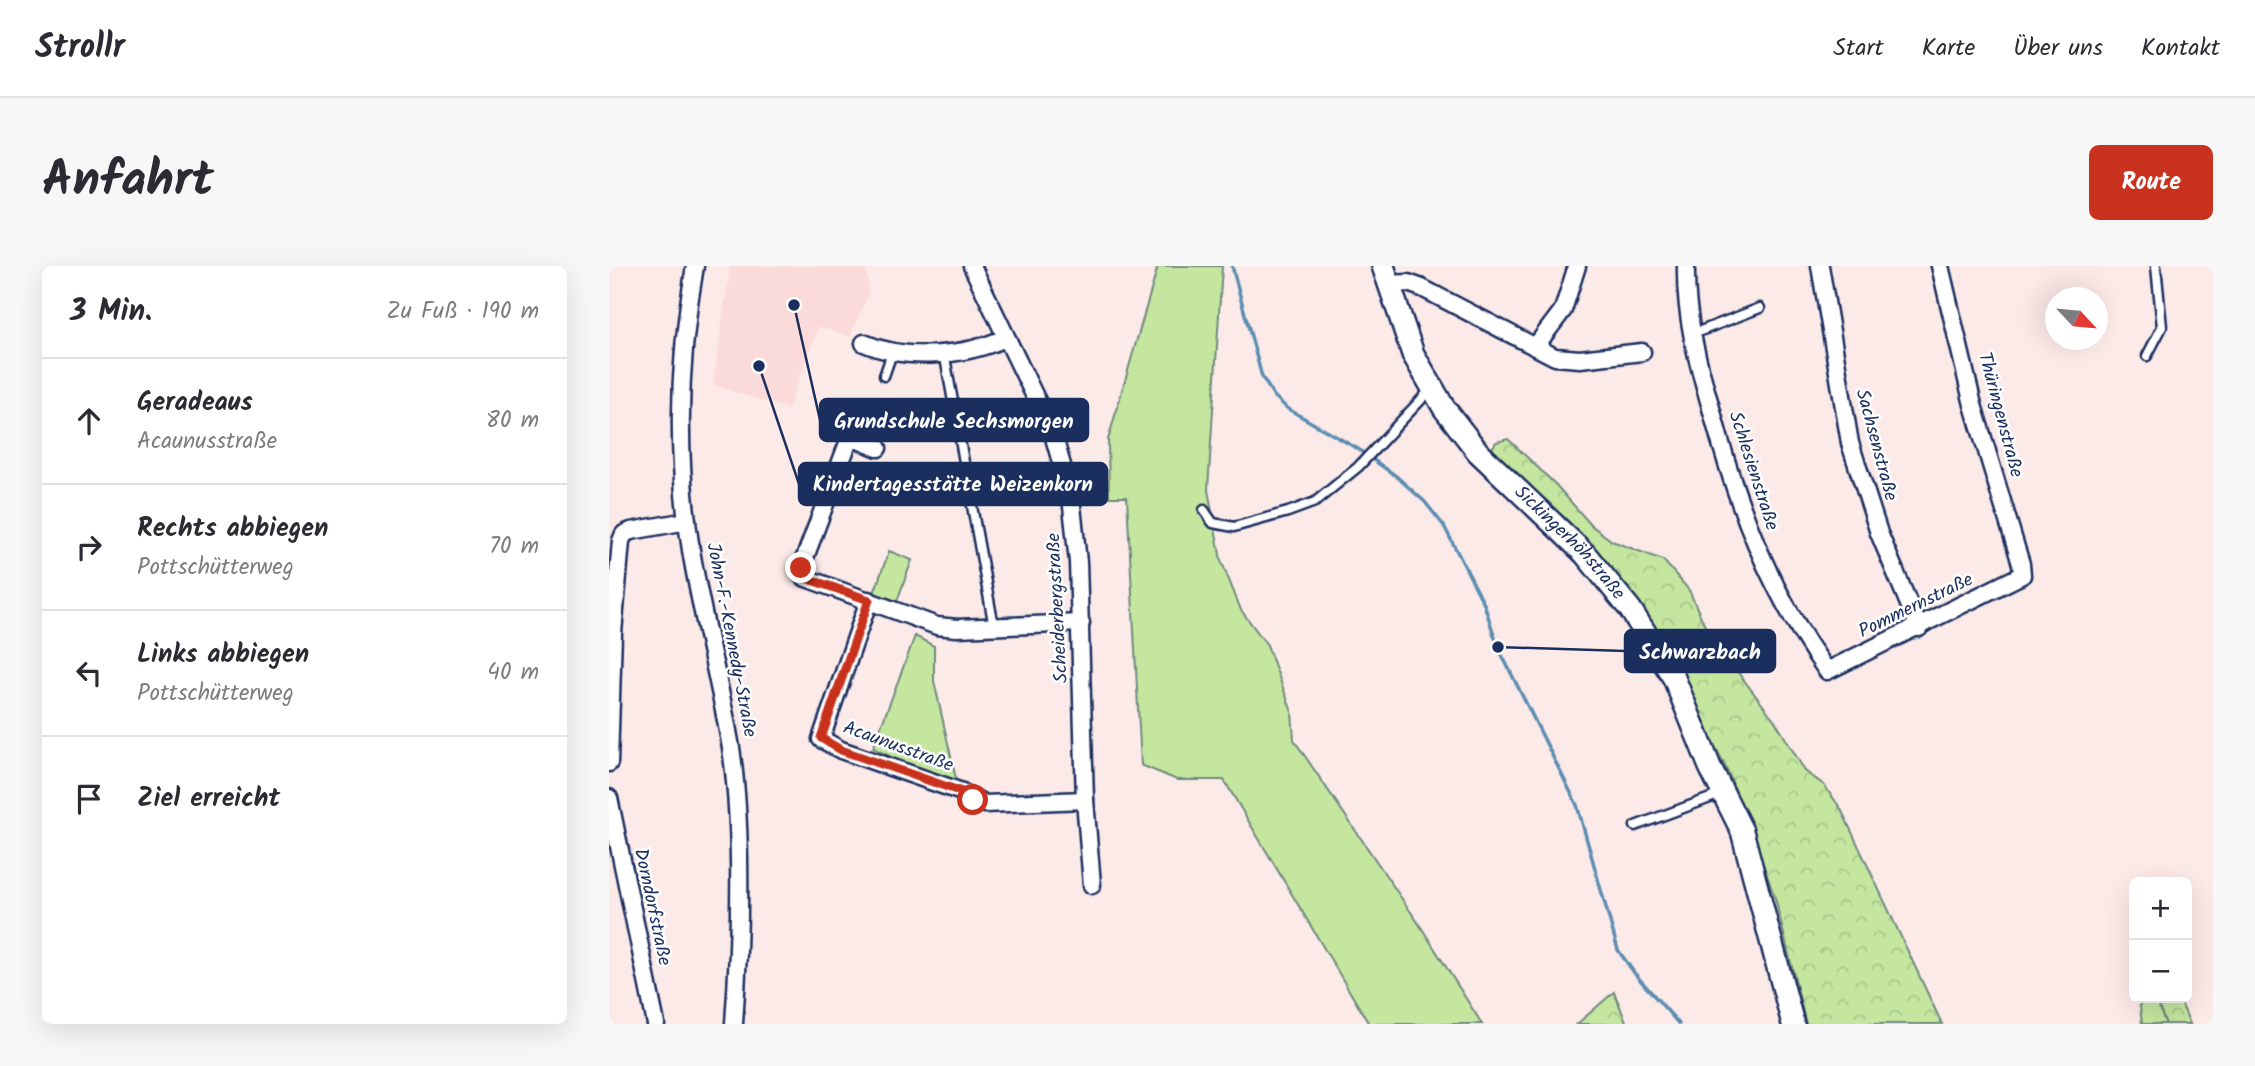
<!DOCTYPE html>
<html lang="de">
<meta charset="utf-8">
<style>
:root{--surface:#fff;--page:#f7f7f7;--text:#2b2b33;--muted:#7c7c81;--line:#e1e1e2;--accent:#c8321e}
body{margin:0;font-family:Kalam,sans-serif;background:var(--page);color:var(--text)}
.controls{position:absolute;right:21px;bottom:21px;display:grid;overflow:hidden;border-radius:10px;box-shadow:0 7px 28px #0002}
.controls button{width:63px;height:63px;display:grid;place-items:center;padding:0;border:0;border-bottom:2px solid var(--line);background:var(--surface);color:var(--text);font:35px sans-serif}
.compass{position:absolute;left:1436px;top:21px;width:63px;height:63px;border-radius:50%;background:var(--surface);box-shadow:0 7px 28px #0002;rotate:116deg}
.stop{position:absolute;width:21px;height:21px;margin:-16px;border:5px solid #c8321e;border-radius:50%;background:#fff}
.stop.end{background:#c8321e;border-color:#fff;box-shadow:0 2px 7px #0008}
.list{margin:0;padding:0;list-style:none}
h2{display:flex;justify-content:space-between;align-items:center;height:91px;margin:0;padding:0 28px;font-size:30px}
h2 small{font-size:23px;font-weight:400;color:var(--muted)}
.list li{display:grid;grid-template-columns:46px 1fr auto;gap:21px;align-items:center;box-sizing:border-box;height:126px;padding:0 28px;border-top:2px solid var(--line)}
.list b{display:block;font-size:26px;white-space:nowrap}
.list p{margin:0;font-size:23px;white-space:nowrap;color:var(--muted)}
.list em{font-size:23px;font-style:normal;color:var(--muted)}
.icon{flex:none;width:38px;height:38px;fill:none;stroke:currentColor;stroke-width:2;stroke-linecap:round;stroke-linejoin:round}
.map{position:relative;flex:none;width:1604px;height:758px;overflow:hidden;border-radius:10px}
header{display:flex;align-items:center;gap:42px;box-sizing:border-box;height:98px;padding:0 35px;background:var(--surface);border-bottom:2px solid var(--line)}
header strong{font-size:33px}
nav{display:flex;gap:38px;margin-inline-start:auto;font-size:24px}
.intro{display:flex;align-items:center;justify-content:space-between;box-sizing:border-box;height:168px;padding:0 42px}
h1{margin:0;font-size:49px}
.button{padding:18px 32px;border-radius:10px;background:var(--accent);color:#fff;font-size:24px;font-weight:700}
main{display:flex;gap:42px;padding:0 42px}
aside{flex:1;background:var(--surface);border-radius:10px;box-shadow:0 7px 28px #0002}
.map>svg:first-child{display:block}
.built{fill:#fadbd9}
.green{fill:#c4e69f;stroke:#708a7e;stroke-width:2}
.forest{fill:url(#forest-crowns);stroke:#708a7e;stroke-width:2}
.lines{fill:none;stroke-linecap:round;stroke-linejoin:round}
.stream{stroke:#5c8db1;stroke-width:3.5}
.service-casing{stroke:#1b2f5e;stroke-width:13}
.minor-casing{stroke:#1b2f5e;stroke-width:21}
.secondary-casing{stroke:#1b2f5e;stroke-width:26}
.service{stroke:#fff;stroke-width:8}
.minor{stroke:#fff;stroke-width:16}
.secondary{stroke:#fff;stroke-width:21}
.route{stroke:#c8321e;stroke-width:9}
.labels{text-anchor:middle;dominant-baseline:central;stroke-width:5;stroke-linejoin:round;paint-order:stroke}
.street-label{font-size:19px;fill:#1b2f5e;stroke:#fff}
.leader{fill:none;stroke:#1b2f5e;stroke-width:2.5}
.callout-dot{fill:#1b2f5e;stroke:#fff;stroke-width:2.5}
.callout{fill:#1b2f5e;stroke:#1b2f5e;stroke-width:2.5}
.callout-label{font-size:21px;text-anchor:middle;font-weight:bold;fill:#fff}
</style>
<header>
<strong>Strollr</strong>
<nav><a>Start</a><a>Karte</a><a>Über uns</a><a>Kontakt</a></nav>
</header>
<div class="intro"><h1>Anfahrt</h1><a class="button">Route</a></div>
<main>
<aside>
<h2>3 Min.<small>Zu Fuß · 190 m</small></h2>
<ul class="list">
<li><svg class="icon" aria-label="ahead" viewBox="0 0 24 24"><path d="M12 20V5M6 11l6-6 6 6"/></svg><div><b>Geradeaus</b><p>Acaunusstraße</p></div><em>80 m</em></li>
<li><svg class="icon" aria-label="right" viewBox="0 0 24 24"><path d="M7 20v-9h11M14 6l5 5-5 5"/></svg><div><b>Rechts abbiegen</b><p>Pottschütterweg</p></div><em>70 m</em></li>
<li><svg class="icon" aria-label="left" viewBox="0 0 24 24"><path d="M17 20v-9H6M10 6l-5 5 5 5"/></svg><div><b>Links abbiegen</b><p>Pottschütterweg</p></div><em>40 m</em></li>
<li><svg class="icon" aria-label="arrive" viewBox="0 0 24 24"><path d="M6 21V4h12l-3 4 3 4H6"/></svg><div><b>Ziel erreicht</b></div></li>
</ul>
</aside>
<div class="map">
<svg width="1604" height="758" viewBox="0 0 1604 758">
<defs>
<pattern id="forest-crowns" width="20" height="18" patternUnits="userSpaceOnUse" patternTransform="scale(1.75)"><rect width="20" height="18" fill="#c4e69f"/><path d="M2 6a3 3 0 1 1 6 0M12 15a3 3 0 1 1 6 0" fill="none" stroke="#a8c68b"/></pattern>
</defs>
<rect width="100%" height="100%" fill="#fceae9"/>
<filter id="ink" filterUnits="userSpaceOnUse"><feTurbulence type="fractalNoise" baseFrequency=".0143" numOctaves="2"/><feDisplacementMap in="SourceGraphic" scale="14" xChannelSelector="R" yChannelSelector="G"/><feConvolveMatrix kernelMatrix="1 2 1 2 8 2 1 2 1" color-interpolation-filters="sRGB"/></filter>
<g filter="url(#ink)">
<path class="built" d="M121,0h136l3,26 -19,45 -31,-10 -31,82 -75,-24z"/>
<g class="green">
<path d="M549,0h64l-14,224 13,70 20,50 26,35 25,67 2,28 127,187 61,97h-113l-145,-244h-47l-36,-15 -14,-268h-18l-1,-57z"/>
<path d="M280,285l23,9 -15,41 -23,-8z"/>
<path d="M306,370l19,10v35l22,98 -10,5 -73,-36z"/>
<path d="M1530,732h16l11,26h-24z"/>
</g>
<g class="forest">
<path d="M899,173l48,46 35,40 21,16 51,19 26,30 19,43 67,88 30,50 19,14 17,24 101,215h-136l-31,-126 -24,-68 -23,-58 -46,-93 -191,-229 5,-8z"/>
<path d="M1005,726l13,32h-50z"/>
<path d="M1546,732h24l11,26h-24z"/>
</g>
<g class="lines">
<path class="stream" d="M623,0l30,111 12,19 14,13 70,40 38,27 29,26 19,24 40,78 14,43 79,158 41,145 17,24 44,50"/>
<g class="service-casing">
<g id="service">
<path d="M1081,69l70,-27"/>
<path d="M335,86l50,275"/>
<path d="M1538,90l15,-29 -6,-61"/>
<path d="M275,110l8,-23"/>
<path d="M595,244l9,13 21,4 54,-15 27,-10 43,-35 74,-79"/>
<path d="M1026,560l86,-32"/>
</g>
</g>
<g class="minor-casing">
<g id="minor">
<path d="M86,0c-17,94 -19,190 -4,284 11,67 29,132 40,198 12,81 9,192 3,275"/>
<path d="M363,0l81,168 18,63 7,65 7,238 7,85"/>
<path d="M1077,0c-1,50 11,94 25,142 26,98 57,180 116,263l195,-96 -1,-11 -48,-159 -33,-139"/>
<path d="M1211,0l30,177 29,90 40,95"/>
<path d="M780,18l19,-1 14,5 133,69 25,2 62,-7"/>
<path d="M255,77c41,18 100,14 141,-5"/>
<path d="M926,81l28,-37 14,-44"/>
<path d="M269,182l-22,-9 -8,4 -47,125v6l5,4 131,48 20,2 124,-5"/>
<path d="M260,334l-48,139 20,11 121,42 23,12 100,-4"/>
<path d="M0,497l4,-130 8,-92 3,-7 7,-3 56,-10"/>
<path d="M0,532l47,226"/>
</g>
</g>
<g class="secondary-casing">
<g id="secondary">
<path id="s1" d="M774,0l30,88 31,54 34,44 107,102 45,55 44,69 36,89 32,64 51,193"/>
</g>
</g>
<use href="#service" class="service"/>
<use href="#minor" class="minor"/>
<use href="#secondary" class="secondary"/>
</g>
</g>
<g class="lines" filter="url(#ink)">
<path class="route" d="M192,302v5l5,5 63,22 -48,138 20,12 121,42 11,8"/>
</g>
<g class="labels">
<g class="street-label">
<text transform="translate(1391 149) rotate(75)">Thüringenstraße</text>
<text transform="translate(1267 179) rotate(75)">Sachsenstraße</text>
<text transform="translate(1144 205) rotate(72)">Schlesienstraße</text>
<text stroke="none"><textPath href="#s1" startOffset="340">Sickingerhöhstraße</textPath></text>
<text transform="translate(1307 340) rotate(-26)">Pommernstraße</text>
<text transform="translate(449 342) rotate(-93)">Scheiderbergstraße</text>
<text transform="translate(122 374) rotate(79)">John-F.-Kennedy-Straße</text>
<text transform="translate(289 481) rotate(20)">Acaunusstraße</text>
<text transform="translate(43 641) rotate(78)">Dorndorfstraße</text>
</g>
</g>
<path class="leader" d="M185 39L211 154M150 100L190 218M889 381L1016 385"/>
<g class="callout-dot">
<circle cx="185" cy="39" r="7"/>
<circle cx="150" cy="100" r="7"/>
<circle cx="889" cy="381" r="7"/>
</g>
<g class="callout">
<rect x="211" y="133" width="268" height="42" rx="7"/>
<rect x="190" y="197" width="308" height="42" rx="7"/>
<rect x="1016" y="364" width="150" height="42" rx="7"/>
</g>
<g class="callout-label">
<text x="345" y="162">Grundschule Sechsmorgen</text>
<text x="344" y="225">Kindertagesstätte Weizenkorn</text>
<text x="1091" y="393">Schwarzbach</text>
</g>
</svg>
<div class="controls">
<button>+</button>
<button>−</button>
</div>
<svg class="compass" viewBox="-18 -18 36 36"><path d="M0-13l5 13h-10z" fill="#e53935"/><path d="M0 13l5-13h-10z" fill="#7c7c81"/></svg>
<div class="stop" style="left:364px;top:534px"></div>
<div class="stop end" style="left:192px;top:302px"></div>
</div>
</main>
